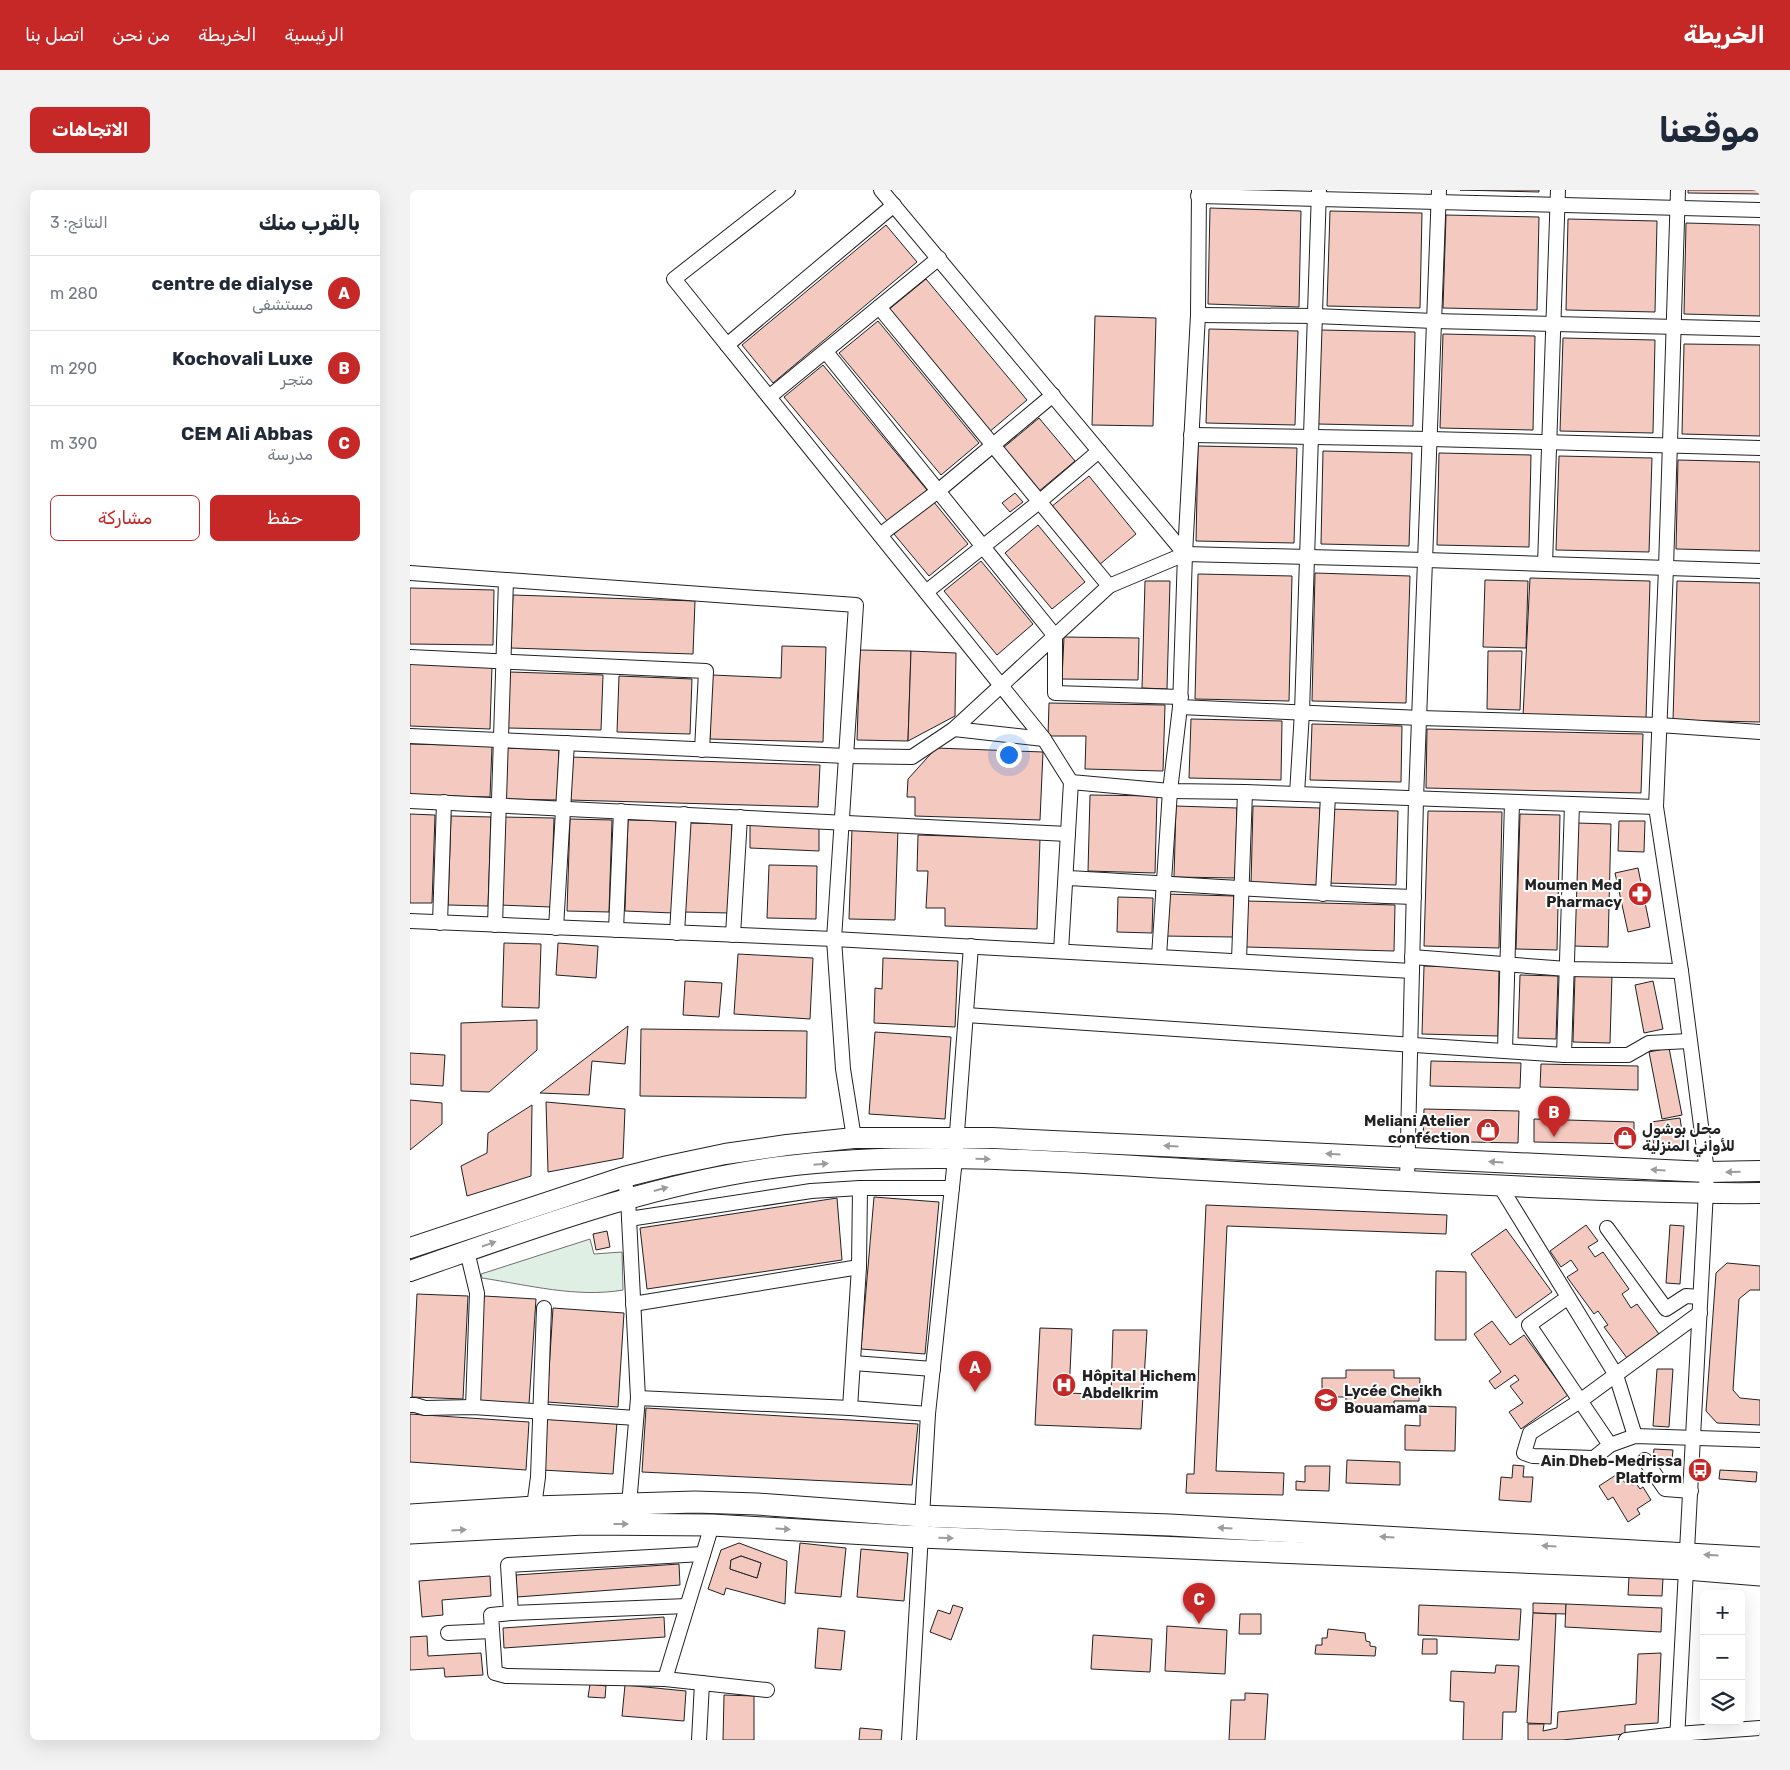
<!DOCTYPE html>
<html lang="ar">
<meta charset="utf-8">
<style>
:root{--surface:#fff;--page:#f2f2f3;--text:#1f2937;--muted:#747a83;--line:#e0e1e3;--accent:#c62828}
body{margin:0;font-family:Rubik,"Noto Sans Arabic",sans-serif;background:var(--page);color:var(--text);direction:rtl}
.controls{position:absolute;right:15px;bottom:15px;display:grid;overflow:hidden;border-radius:8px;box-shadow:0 5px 20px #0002}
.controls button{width:45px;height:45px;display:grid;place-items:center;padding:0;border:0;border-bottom:1px solid var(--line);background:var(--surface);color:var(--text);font:25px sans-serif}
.you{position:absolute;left:598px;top:564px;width:18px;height:18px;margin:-12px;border:4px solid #fff;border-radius:50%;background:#1a73e8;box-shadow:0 0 0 8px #1a73e833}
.badge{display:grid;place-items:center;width:32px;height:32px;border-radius:50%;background:var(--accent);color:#fff;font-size:16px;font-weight:700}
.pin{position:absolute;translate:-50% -41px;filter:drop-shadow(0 1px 2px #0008)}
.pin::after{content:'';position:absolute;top:26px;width:18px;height:15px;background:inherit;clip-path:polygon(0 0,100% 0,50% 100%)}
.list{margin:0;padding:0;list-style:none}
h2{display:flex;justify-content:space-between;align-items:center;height:65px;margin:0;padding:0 20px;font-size:21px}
h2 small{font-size:16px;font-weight:400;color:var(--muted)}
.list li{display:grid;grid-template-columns:32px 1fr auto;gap:15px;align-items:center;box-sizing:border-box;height:75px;padding:0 20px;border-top:1px solid var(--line)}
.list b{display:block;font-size:19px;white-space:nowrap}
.list p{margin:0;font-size:16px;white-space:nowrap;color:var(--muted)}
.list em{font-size:16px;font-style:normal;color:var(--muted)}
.actions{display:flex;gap:10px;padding:15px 20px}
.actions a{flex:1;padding:11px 0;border:1px solid var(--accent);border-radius:8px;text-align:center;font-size:18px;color:var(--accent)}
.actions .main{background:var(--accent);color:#fff}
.icon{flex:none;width:28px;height:28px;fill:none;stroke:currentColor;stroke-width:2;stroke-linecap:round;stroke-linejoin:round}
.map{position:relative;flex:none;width:1350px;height:1550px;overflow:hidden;direction:ltr;border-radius:8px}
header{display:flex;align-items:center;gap:30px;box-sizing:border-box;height:70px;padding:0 25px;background:var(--accent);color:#fff}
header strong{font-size:24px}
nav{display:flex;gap:28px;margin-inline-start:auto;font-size:18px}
.intro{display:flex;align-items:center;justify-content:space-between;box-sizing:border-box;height:120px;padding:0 30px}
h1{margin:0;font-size:35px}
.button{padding:12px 22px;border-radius:8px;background:var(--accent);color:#fff;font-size:18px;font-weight:700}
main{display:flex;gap:30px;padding:0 30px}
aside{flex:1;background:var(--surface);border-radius:8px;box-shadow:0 5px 20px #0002}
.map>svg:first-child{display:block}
.green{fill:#e0efe3;stroke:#6f6f6f}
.building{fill:#f3c9c0;stroke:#222;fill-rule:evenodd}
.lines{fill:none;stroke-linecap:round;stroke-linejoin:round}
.minor-casing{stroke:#222;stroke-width:16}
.secondary-casing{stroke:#222;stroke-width:22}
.primary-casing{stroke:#222;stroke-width:23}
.minor{stroke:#fff;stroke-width:14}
.secondary{stroke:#fff;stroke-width:20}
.primary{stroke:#fff;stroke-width:21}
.oneway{fill:#9c9c9c}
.labels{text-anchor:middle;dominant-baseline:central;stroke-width:4;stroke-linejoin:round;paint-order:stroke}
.poi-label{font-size:15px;font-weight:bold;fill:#222;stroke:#fff;text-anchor:end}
</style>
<header>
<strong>الخريطة</strong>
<nav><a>الرئيسية</a><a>الخريطة</a><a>من نحن</a><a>اتصل بنا</a></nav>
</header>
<div class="intro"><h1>موقعنا</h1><a class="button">الاتجاهات</a></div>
<main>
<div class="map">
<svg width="1350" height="1550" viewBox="0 0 1350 1550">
<rect width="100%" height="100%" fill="#fff"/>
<path class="green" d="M180,1049l4,15 28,-2 1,38c-46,8 -95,-5 -141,-12l-1,-4z"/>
<g class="building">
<path d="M1050,0h79v2z"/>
<path d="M1278,0h72v4l-72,-1z"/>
<path d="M800,18l91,3 -2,96 -91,-3z"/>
<path d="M920,21l92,2 -2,95 -93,-2z"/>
<path d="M1036,25l93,2 -2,93 -94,-2z"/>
<path d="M1158,29l89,2 -2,91 -89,-2z"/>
<path d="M1276,33l74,2v91l-76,-2z"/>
<path d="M476,35l31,37 -144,121 -31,-38z"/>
<path d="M516,89l101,121 -39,33 -101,-122z"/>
<path d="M685,126l61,2 -3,108 -61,-1z"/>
<path d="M468,131l101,122 -38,32 -102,-122z"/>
<path d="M799,139l89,2 -3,94 -89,-2z"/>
<path d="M911,140l94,2 -2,94 -95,-2z"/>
<path d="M1033,144l92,2 -2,94 -93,-2z"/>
<path d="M1153,148l92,2 -2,93 -93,-2z"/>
<path d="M1274,154l76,1v91l-78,-2z"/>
<path d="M413,175l104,125 -39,32 -104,-125z"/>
<path d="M629,228l36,43 -37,31 -35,-44z"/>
<path d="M788,256l99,2 -3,95 -98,-2z"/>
<path d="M913,261l89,2 -3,93 -88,-2z"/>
<path d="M1029,263l92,2 -2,92 -92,-2z"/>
<path d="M1149,266l93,2 -3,94 -93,-2z"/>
<path d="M1268,270l82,2v89l-84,-2z"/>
<path d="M679,286l47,58 -37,31 -48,-58z"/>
<path d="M605,303l8,9 -13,10 -8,-9z"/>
<path d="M523,311l35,43 -39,32 -35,-42z"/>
<path d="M628,335l47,57 -33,27 -47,-56z"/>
<path d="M571,371l52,63 -36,31 -53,-64z"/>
<path d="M905,383l95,3 -4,127 -94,-2z"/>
<path d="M788,384l94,2 -3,125 -94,-2z"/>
<path d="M1120,388l120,3 -4,138 -123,-3z"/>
<path d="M1075,390l43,1 -2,67 -43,-1z"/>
<path d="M735,391h25l-3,108 -25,-1z"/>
<path d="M1267,391l83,2v139l-87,-2z"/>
<path d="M0,398l84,2 -1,55 -83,-1z"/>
<path d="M103,405l182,6 -2,53 -182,-6z"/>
<path d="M654,447l75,1 -1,42 -76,-1z"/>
<path d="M372,456l44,1 -3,95 -113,-3 2,-64 69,3z"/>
<path d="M450,460l51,1 -3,90 -51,-1z"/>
<path d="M501,461l45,2 -1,63 -47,25z"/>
<path d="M1078,461h34l-2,59 -33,-1z"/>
<path d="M0,473l82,3 -2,63 -80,-3z"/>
<path d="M100,482l93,3 -2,55 -93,-2z"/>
<path d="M209,486l73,3 -2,55 -73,-2z"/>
<path d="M639,513l116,2 -2,66 -78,-2 1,-33h-38z"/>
<path d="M781,529l91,2 -1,59 -92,-2z"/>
<path d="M902,534l90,2 -1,56 -91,-2z"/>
<path d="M1017,539l216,5 -2,59 -215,-5z"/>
<path d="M0,554l82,2 -2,51 -80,-2z"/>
<path d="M96,558l53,2 -2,50 -52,-1z"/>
<path d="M526,558l107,4 -3,68 -125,-4v-19h-8l1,-18z"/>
<path d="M160,567l250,8 -2,42 -249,-7z"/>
<path d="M680,605l67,1 -2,77 -67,-2z"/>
<path d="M766,616l61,2 -2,70 -61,-1z"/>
<path d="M843,616l67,2 -2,77 -67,-1z"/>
<path d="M919,619l69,2 -2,74 -69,-2z"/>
<path d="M1018,621l74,1 -3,136 -75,-2z"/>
<path d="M0,624l25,1 -3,88h-22z"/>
<path d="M1110,624l40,1 -3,135 -41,-1z"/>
<path d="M41,626l40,1 -3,89 -40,-1z"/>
<path d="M92,627l52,1 -3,89 -52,-2z"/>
<path d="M160,629l42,1 -3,92 -42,-1z"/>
<path d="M218,630l48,1 -3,92 -48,-2z"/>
<path d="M1209,631h26l-1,31 -26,-1z"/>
<path d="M277,633l45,1 -3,89 -45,-1z"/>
<path d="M340,633l69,2v26l-69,-3z"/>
<path d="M1167,633l34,1 -3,123 -35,-1z"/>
<path d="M442,638l46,1 -3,91 -46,-1z"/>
<path d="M508,645l122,4 -3,90 -92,-3v-18h-19l2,-37h-11z"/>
<path d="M359,675l48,1 -1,53 -49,-1z"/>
<path d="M1228,678l12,59 -22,5 -13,-59z"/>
<path d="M755,704l69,2 -1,41 -69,-1z"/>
<path d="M708,707l35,1 -1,35 -35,-1z"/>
<path d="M837,711l148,4 -1,46 -148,-4z"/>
<path d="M94,753l37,1 -2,64 -37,-1z"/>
<path d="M148,753l40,3 -2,32 -40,-3z"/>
<path d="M328,764l75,4 -3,61 -76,-5z"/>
<path d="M473,768l75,3 -3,66 -81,-4 1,-35 7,1z"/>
<path d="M1014,776l75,2 -1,68 -76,-2z"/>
<path d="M1165,784l37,1 -2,68 -37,-1z"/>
<path d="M1110,785l38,1 -2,63 -38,-1z"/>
<path d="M275,791l37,2 -3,34 -36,-2z"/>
<path d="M1243,791l10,48 -19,4 -9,-48z"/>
<path d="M127,830v30l-48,42 -28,-1v-68z"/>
<path d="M218,836l-3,38 -33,-3 -3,34 -49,-2z"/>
<path d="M231,839l166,2 -1,67 -166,-2z"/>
<path d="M465,842l76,5 -6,82 -76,-5z"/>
<path d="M1259,858l13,67 -20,4 -13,-67z"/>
<path d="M0,863l35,2 -2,31 -33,-2z"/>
<path d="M1021,871l90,2 -1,25 -90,-2z"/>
<path d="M1131,874l97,2v24l-98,-3z"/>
<path d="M0,910l32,3v21l-32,26z"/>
<path d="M136,912l79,7 -2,49 -75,14z"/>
<path d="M122,915l-1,71 -64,20 -6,-30 26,-13 1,-20z"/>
<path d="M1014,919l95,2 -1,32 -95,-2z"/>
<path d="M1270,928l4,26 -30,4 -3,-26z"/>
<path d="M1124,929l100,3v22l-100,-2z"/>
<path d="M464,1007l65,5 -14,152 -64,-5z"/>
<path d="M427,1008l5,62 -195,29 -7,-61z"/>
<path d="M796,1015l241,10 -1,19 -219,-8 -11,245 68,2 -1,22 -97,-2 1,-19h7z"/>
<path d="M1176,1035l12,16 -10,6 7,10 8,-5 26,37 -7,5 9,14 6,-4 22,30 -32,24 -23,-31 4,-2 -10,-14 -4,3 -27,-37 11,-7 -7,-10 -10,7 -11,-16z"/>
<path d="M1260,1035l14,1 -4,58 -14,-1z"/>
<path d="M1096,1039l46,63 -36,26 -45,-64z"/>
<path d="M197,1041l3,16 -14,3 -3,-16z"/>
<path d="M1317,1073l33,3v24h-10l-11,9 -6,91 7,8 20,2v25l-43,-2 -11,-12 10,-138z"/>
<path d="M1026,1081l30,1v68h-31z"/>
<path d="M7,1104l51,2 -5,103 -51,-2z"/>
<path d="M74,1106l52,3 -7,105 -52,-3z"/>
<path d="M143,1118l71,5 -6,94 -71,-5z"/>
<path d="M1082,1131l18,24 14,-10 44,60 -47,34 -12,-17 14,-9 -13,-17 9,-6 -4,-5 -20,14 -6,-8 12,-9 -27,-38z"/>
<path d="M630,1138l32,1 -3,64 42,2 2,-65h34l-6,99 -106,-4z"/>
<path d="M1247,1179h16l-4,58 -16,-1z"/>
<path d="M936,1180h48v8h26l-1,23h-25v5h-48v-9h-24v-19h24z"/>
<path d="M1010,1216l36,1 -1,44 -50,-1v-25l15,1z"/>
<path d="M236,1218l272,16 -6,61 -270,-13z"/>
<path d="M0,1224l119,8 -3,48 -116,-8z"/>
<path d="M136,1228l71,4 -4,52 -71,-4z"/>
<path d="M1244,1259l19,1 -1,9 -19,-1z"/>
<path d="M937,1270l53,2v23l-54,-2z"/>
<path d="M1103,1275l11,1 -1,11h10l-2,25 -32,-2 2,-23 11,1z"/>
<path d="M895,1276h25l-1,25 -33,-1v-9l9,1z"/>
<path d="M1310,1280l37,2 -1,10 -37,-3z"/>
<path d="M1209,1283l6,10 4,-2 3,4 4,-2 4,6 3,-2 8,13 -14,9 3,5 -12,8 -15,-25 -5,3 -9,-14z"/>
<path d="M329,1353l48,18 -2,43 -59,-16 -2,7 -16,-6 13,-39zM331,1366l20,7 -4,15 -27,-9 1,-9z"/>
<path d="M390,1353l46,5 -5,49 -46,-4z"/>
<path d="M451,1359l47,4 -4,48 -47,-4z"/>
<path d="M331,1366l20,7 -4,15 -27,-9 1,-9z"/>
<path d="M269,1374l1,21 -163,12 -1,-22z"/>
<path d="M80,1386l1,20 -49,4 1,15 -21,2 -3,-36z"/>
<path d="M1219,1387l34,1 -1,18 -34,-1z"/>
<path d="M1123,1413l33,1v10l-33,-1z"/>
<path d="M1156,1414l96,4 -1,24 -96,-5z"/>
<path d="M543,1415l10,3 -12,32 -21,-8 8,-22 12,4z"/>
<path d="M1009,1415l102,4 -2,31 -101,-5z"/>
<path d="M1123,1423l23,1 -5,110 -24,-1z"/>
<path d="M830,1424h21v20h-22z"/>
<path d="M254,1427l1,20 -161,11 -1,-20z"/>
<path d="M757,1436l60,4 -2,44 -60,-3z"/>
<path d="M408,1438l27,3 -4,39 -26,-2z"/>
<path d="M918,1439l37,4 1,8 4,1v4l6,1 -1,9 -60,-2 1,-9h6v-7h5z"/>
<path d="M683,1445l59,4 -2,33 -59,-3z"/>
<path d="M17,1446l1,20 53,-3 2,22 -38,2 -1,-9 -34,2v-33z"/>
<path d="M1013,1449h14v15h-15z"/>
<path d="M1251,1463l-3,70 -33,2v9l-63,6h-34v-16h16l-1,7 14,-3 1,-16 78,-8 2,-50z"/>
<path d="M1086,1475l23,1 -3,46h-13l-1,28h-39l1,-38 -14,-1 1,-30 44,2z"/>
<path d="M180,1494l16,2 -1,12 -17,-1z"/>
<path d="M215,1495l61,6 -2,30 -62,-5z"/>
<path d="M835,1503l23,1 -3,46h-36l2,-40h14z"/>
<path d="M314,1505l30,1v44h-31z"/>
<path d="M450,1538l22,2 -1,10h-22z"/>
</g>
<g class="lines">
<g class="minor-casing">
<g id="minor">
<path d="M378,0l-114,89 370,460 27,43 -10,169"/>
<path d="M471,0l304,364"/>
<path d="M788,6l562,14"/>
<path d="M469,117l230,279"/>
<path d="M788,125l117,1 119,5 326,8"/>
<path d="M317,155l167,-140"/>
<path d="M416,162l229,284v57l126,4"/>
<path d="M359,207l170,-139"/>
<path d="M781,245l239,4 330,9"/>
<path d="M470,345l58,-44 115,-96"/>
<path d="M1135,374l13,-374"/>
<path d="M0,383l446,32 -22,334 9,130 11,69"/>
<path d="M516,402l113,-90 60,-51"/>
<path d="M0,467l296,14 -4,79"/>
<path d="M770,517l240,11 239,7 101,7"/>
<path d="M544,539l90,10"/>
<path d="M0,546l436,20 66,1 42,-28 155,-143 76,-32 241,6 334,11"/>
<path d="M661,592l99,9 75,1 411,15"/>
<path d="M887,604l5,-82 17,-522"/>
<path d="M0,611l658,33"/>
<path d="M656,688c116,6 232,15 348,19"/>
<path d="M913,704l5,-99"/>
<path d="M0,731l424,18 578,32"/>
<path d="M30,733l4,-121"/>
<path d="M85,735l11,-345"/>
<path d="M146,738l11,-185"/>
<path d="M206,740l5,-119"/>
<path d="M267,743l7,-119"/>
<path d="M323,745l7,-118"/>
<path d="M749,766l11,-165 10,-84 5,-153 13,-239 1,-125"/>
<path d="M1002,767l155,12 114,2"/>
<path d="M829,770l6,-168"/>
<path d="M556,825l598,40h64l21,-12 40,-2"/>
<path d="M1095,860l7,-248"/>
<path d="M1154,865l8,-251"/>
<path d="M214,987l4,21 10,200 -9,107"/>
<path d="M997,993l9,-384 23,-609"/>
<path d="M1090,996l116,189 19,61"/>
<path d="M219,1029l182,-28 49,-3h92"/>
<path d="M1197,1038l59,81 20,-13 14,1"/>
<path d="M57,1061l10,42 -4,114"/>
<path d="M1157,1108l-38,27 81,120 25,-9 125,4"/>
<path d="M223,1114l226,-37"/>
<path d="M443,1173l80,6"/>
<path d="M228,1208l212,10 78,6"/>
<path d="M0,1215h5l10,3 48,-1 163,11"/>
<path d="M440,1218l9,-141 1,-79"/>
<path d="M1200,1255l-16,13 -61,-2 -9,-3 6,-20 50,-32 120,-88"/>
<path d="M1235,1270l20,29 26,2"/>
<path d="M124,1317l4,-30 6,-169"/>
<path d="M293,1364l-195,11 3,48 -20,2 4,58 11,3 159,3 102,11"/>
<path d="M101,1423l176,-7"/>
<path d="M38,1443l44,-2"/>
<path d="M255,1489l47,-154"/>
<path d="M289,1550l3,-57"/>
<path d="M499,1550l19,-326 27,-255 16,-213"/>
<path d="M1216,1550l51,-6 83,-6"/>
<path d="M1267,1550l30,-568 -26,-201 -25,-164 10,-239 12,-378"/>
</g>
</g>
<g class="secondary-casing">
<g id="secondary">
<path d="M0,1058l214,-71 44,-11 57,-12 62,-9 67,-7h138l715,34 53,-1"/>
<path d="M0,1081c121,-42 242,-88 369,-104 134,-17 271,-6 405,2 123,7 247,14 370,19 69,3 137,6 206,5"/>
</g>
</g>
<g class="primary-casing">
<g id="primary">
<path d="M0,1325l124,-8 161,-5 62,2 164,12 249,9 590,33"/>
<path d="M0,1343l174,-9 128,1 208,12 766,32 74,6"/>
</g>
</g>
<use href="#minor" class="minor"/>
<use href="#secondary" class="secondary"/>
<use href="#primary" class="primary"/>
</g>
<defs><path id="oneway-solid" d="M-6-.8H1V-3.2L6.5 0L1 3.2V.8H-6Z" transform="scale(1.25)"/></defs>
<g class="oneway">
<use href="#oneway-solid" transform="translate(761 956) rotate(-177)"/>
<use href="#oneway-solid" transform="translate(923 964) rotate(-177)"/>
<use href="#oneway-solid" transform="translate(573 969) rotate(1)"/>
<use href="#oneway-solid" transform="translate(1086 972) rotate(-177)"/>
<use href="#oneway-solid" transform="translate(411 974) rotate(-5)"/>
<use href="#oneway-solid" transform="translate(1248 980) rotate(-177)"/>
<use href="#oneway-solid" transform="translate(1323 982) rotate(178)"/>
<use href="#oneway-solid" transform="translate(251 999) rotate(-15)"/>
<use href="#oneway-solid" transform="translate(79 1054) rotate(-19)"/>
<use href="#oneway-solid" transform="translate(211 1334)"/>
<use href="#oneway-solid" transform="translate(815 1338) rotate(-177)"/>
<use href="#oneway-solid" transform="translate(373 1339) rotate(3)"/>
<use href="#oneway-solid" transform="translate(49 1340) rotate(-3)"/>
<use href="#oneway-solid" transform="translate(977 1347) rotate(-177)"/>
<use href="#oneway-solid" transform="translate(536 1348) rotate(2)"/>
<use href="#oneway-solid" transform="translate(1139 1356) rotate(-177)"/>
<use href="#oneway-solid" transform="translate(1301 1365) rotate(-176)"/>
</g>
<defs>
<g id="pharmacy-disc" transform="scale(1.25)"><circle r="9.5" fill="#c62828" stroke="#fff"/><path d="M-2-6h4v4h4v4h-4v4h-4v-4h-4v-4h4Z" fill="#fff"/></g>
<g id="shop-disc" transform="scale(1.25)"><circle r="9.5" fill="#c62828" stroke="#fff"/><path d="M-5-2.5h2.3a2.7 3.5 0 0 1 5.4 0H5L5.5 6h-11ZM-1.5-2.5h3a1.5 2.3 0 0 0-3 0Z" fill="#fff"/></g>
<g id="hospital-disc" transform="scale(1.25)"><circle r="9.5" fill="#c62828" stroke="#fff"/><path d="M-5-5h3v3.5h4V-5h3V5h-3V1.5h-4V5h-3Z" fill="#fff"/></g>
<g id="school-disc" transform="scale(1.25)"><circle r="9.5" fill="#c62828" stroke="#fff"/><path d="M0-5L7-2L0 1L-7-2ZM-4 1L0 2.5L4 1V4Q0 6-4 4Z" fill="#fff"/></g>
<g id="bus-disc" transform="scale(1.25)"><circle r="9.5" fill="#c62828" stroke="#fff"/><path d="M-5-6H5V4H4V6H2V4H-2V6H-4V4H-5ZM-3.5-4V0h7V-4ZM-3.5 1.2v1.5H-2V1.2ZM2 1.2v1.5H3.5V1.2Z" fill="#fff"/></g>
</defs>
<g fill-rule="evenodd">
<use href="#pharmacy-disc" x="1230" y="704"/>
<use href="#shop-disc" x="1078" y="940"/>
<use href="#shop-disc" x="1215" y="948"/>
<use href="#hospital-disc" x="654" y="1195"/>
<use href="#school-disc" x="916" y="1210"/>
<use href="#bus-disc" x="1290" y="1280"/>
</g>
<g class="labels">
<g class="poi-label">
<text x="1212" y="695">Moumen Med<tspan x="1212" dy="17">Pharmacy</tspan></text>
<text x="1060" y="931">Meliani Atelier<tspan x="1060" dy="17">conféction</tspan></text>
<text x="1232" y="939" text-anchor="start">محل بوشول<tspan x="1232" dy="17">للأواني المنزلية</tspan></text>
<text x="672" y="1186" text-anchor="start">Hôpital Hichem<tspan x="672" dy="17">Abdelkrim</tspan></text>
<text x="934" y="1201" text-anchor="start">Lycée Cheikh<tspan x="934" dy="17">Bouamama</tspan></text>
<text x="1272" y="1271">Ain Dheb-Medrissa<tspan x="1272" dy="17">Platform</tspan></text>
</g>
</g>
</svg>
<div class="controls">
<button>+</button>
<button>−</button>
<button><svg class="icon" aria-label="layers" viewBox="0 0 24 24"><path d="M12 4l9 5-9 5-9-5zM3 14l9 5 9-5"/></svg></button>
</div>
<div class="you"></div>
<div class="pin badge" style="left:565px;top:1202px">A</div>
<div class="pin badge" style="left:1144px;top:947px">B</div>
<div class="pin badge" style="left:789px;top:1434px">C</div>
</div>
<aside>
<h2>بالقرب منك<small>النتائج: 3</small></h2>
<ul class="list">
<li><span class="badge">A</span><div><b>centre de dialyse</b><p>مستشفى</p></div><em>280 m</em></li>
<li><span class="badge">B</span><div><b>Kochovali Luxe</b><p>متجر</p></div><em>290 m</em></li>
<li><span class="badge">C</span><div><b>CEM Ali Abbas</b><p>مدرسة</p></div><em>390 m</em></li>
</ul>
<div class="actions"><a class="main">حفظ</a><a>مشاركة</a></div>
</aside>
</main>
